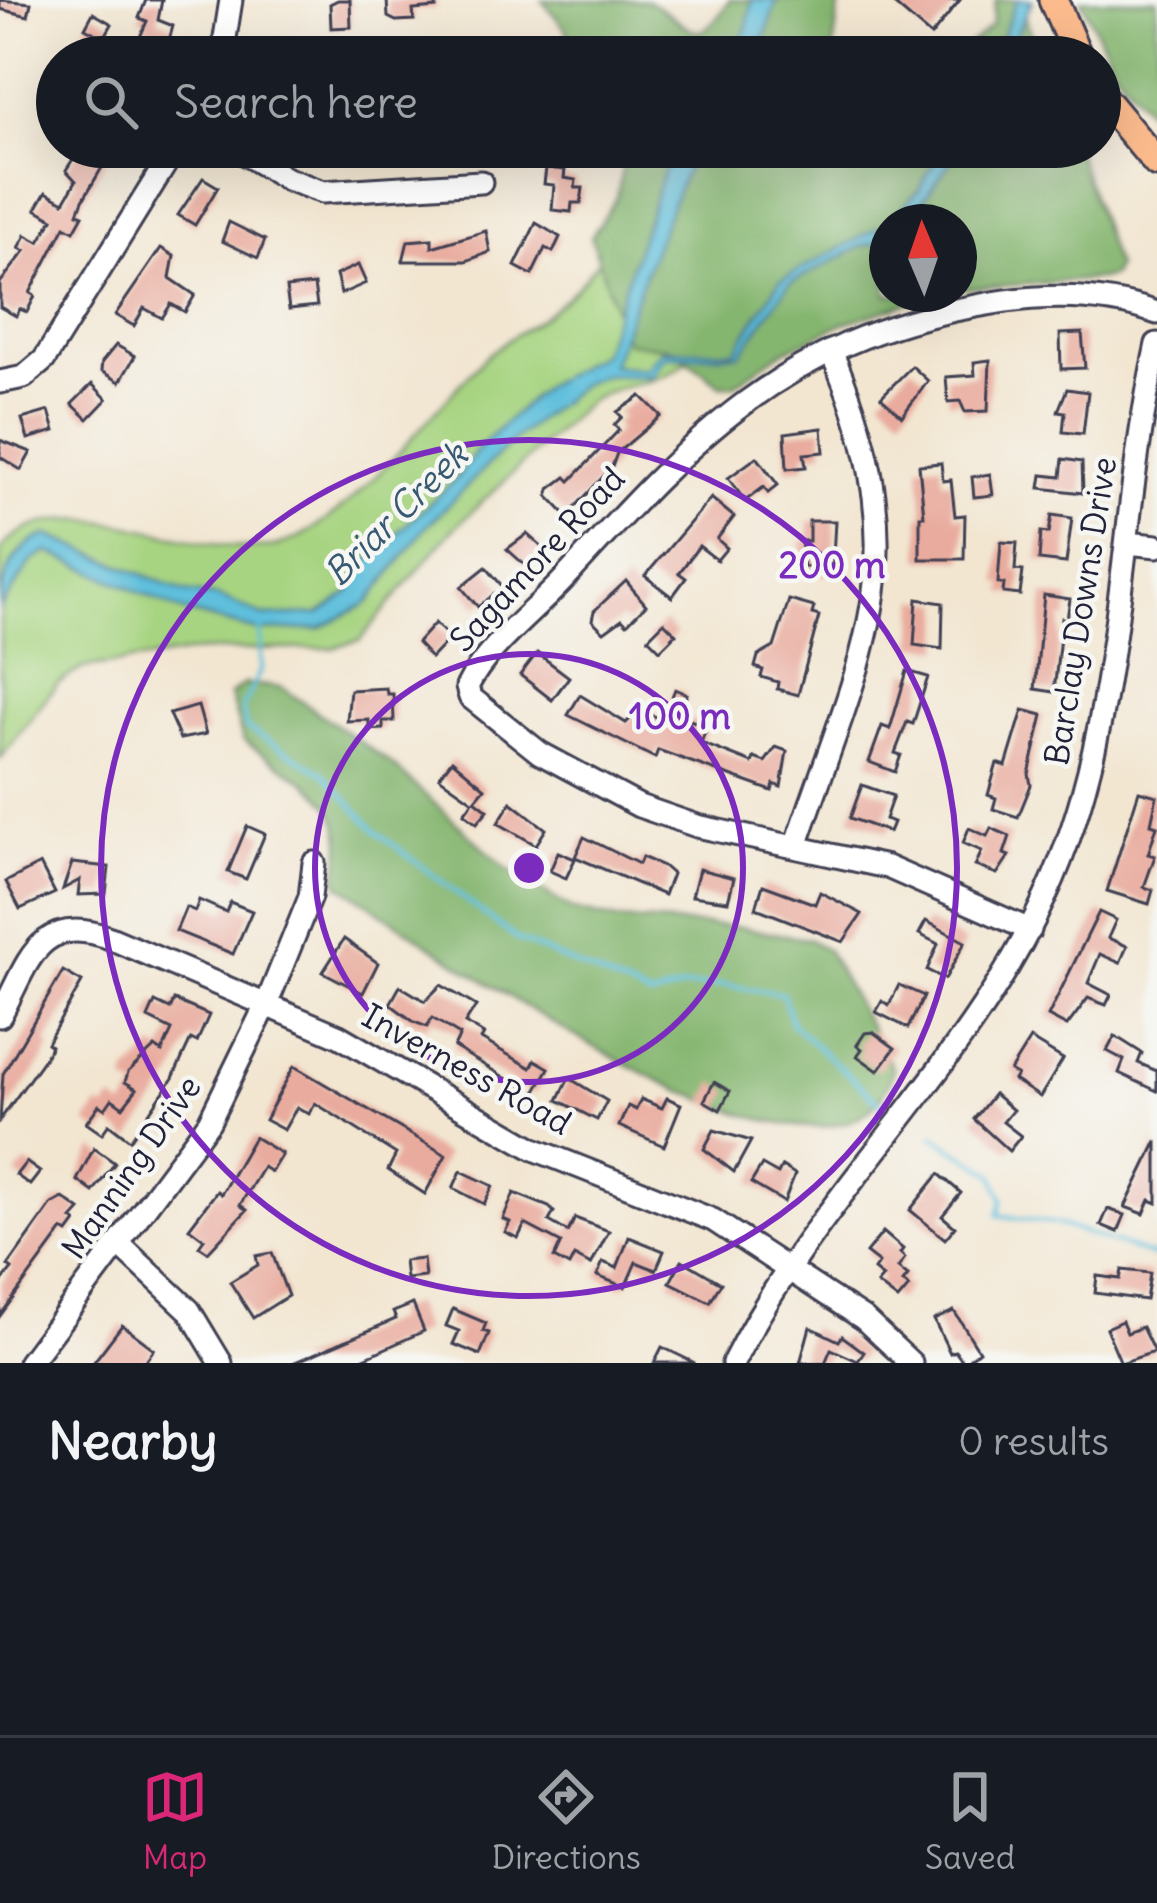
<!DOCTYPE html>
<style>
:root{--surface:#171b24;--page:#20242c;--text:#f1f3f6;--muted:#9ea1a6;--line:#363941;--accent:#db2777}
body{margin:0;font-family:Delius,sans-serif;background:var(--page);color:var(--text)}
.compass{position:absolute;left:869px;top:204px;width:108px;height:108px;border-radius:50%;background:var(--surface);box-shadow:0 12px 48px #0002;rotate:358deg}
.list{margin:0;padding:0;list-style:none}
h2{display:flex;justify-content:space-between;align-items:center;height:156px;margin:0;padding:0 48px;font-size:51px}
h2 small{font-size:39px;font-weight:400;color:var(--muted)}
.icon{flex:none;width:66px;height:66px;fill:none;stroke:currentColor;stroke-width:2;stroke-linecap:round;stroke-linejoin:round}
.map{position:relative;flex:none;width:1157px;height:1363px;overflow:hidden}
.search{position:absolute;background:var(--surface);box-shadow:0 12px 48px #0002;left:36px;right:36px;top:36px;height:132px;display:flex;align-items:center;gap:30px;box-sizing:border-box;padding:0 42px;border-radius:66px;color:var(--muted);font-size:45px}
.sheet{height:372px;background:var(--surface)}
nav{display:flex;justify-content:space-around;align-items:center;box-sizing:border-box;height:168px;border-top:3px solid var(--line);background:var(--surface);font-size:33px;color:var(--muted)}
nav a{display:grid;justify-items:center;gap:6px}
nav .on{color:var(--accent)}
.map>svg:first-child{display:block}
.green{fill:#a7d481;stroke:#647b5e;stroke-width:3}
.forest{fill:#85b66f;stroke:#546c55;stroke-width:3}
.water{fill:#5ebfdc;stroke:#40708c;stroke-width:3}
.lines{fill:none;stroke-linecap:round;stroke-linejoin:round}
.stream{stroke:#5ebfdc;stroke-width:4.5}
.building{fill:#e9ab9e}
.minor-casing{stroke:#413f52;stroke-width:27}
.major-casing{stroke:#413f52;stroke-width:33}
.minor{stroke:#fff;stroke-width:21}
.major{stroke:#fbbb8d;stroke-width:27}
.ring{fill:none;stroke:#7b2cbf;stroke-width:6}
.labels{text-anchor:middle;dominant-baseline:central;stroke-width:9;stroke-linejoin:round;paint-order:stroke}
.street-label{font-size:33px;fill:#22223b;stroke:#f6f6f2}
.water-label{font-size:36px;font-style:italic;fill:#375973;stroke:#f6f6f2}
.centre{fill:#7b2cbf;stroke:#f6f6f2;stroke-width:6}
.ring-label{font-size:36px;text-anchor:middle;font-weight:bold;fill:#7b2cbf;stroke:#f6f6f2;stroke-width:9;stroke-linejoin:round;paint-order:stroke}
</style>
<div class="map">
<svg width="1157" height="1363" viewBox="0 0 1157 1363">
<rect width="100%" height="100%" fill="#f6f6f2"/>
<filter id="ink" filterUnits="userSpaceOnUse"><feTurbulence type="fractalNoise" baseFrequency=".00833" numOctaves="2"/><feDisplacementMap in="SourceGraphic" scale="24" xChannelSelector="R" yChannelSelector="G"/><feConvolveMatrix kernelMatrix="1 2 1 2 8 2 1 2 1" color-interpolation-filters="sRGB"/></filter>
<filter id="wash" filterUnits="userSpaceOnUse"><feTurbulence type="fractalNoise" baseFrequency=".004" numOctaves="4" result="noise"/><feDisplacementMap in="SourceGraphic" scale="48" xChannelSelector="R" yChannelSelector="G"/><feGaussianBlur stdDeviation="2.7" result="paint"/><feColorMatrix in="noise" values="0 0 0 0 0 0 0 0 0 0 0 0 0 0 0 0 0 1.4 0 .05"/><feComposite in="paint" operator="in"/></filter>
<g filter="url(#wash)">
<rect width="100%" height="100%" fill="#f2e6d1"/>
<path class="green" d="M614,240l85,108c-36,45 -70,27 -112,55l-139,131 -88,106 -27,8 -131,3 -119,17 -26,16 -57,75v-209c60,-72 190,8 270,-3 71,-10 166,-142 217,-191 21,-19 46,-30 67,-48 24,-19 42,-44 60,-68z"/>
<g class="forest">
<path d="M542,0c23,0 88,0 106,1 40,19 47,58 81,-1h111l-8,57h-290l22,-15 4,-10z"/>
<path d="M996,0h25l16,57h-81l36,-32z"/>
<path d="M1081,0h76v123l-41,-52z"/>
<path d="M626,147h449l41,120 -4,9 -12,3 -141,10v-67h-72v72h48l-93,30 -62,29 -46,32h-13l-51,-37 -44,-6 -35,-105 26,-40z"/>
<path d="M244,684l37,3 108,75 119,108 65,40 44,10 121,7 70,12 19,11 66,119c-46,187 -474,-135 -553,-184l-4,-8c24,-81 -40,-96 -93,-137l-13,-45z"/>
</g>
<g class="water">
<path d="M752,0h25l-19,57h-32l20,-26z"/>
<path d="M1017,0h16l-28,57h-11z"/>
<path d="M672,147h24c-32,71 -58,145 -84,218l33,4 17,-19 73,1 45,-70 107,-58v17l-27,7 -71,37 -49,70 -75,3 -13,20 -48,-2 -22,9 -70,57 -87,87 -57,75 -49,26 -61,2 -76,-20 -134,-59 -15,8 -33,49c0,-30 15,-65 48,-74l137,57 35,5 43,19 56,-2 30,-21 21,-35 86,-79 23,-31 63,-60 60,-35z"/>
<path d="M961,147l-47,66 -9,9h-17l31,-32 22,-41z"/>
</g>
<g class="lines">
<g class="stream">
<path d="M260,630l1,39 -19,39 4,20 76,44 55,60 141,108 133,58 34,-11 41,-2 57,9 9,30 90,81"/>
<path d="M933,1135l60,39 10,25 -5,16 60,9 99,33"/>
</g>
</g>
<g id="blocks">
<g class="building">
<path d="M0,0l31,3 -3,13 -28,-7z"/>
<path d="M146,0h16l-4,20 15,6 -8,29 -28,-11 10,-23 -8,-3z"/>
<path d="M338,0h12l1,27 -20,1 -1,-24z"/>
<path d="M387,0h49v8l-23,2 1,10 -18,1 -8,-4z"/>
<path d="M889,0h71l-29,36z"/>
<path d="M93,13l19,11 -8,14 -19,-10z"/>
<path d="M81,147h33l-31,53 -5,13 5,2 -9,16 -9,-5 -35,67 5,3 -8,16 -7,-3 -4,7 -16,-9v-24l25,-32 -6,-3 7,-13 13,7 14,-23 -17,-10 10,-17 18,10 12,-21 -10,-11z"/>
<path d="M546,168l19,2 -1,8 12,2 -1,8h8l-2,15h-9l-1,9 -19,-2 2,-25 -10,-1z"/>
<path d="M203,178l15,9 -23,38 -17,-10z"/>
<path d="M229,222l36,18 -7,18 -36,-17z"/>
<path d="M536,223l24,14 -7,15 -8,-4 -13,27 -17,-9z"/>
<path d="M486,231l4,21 -24,9h-63l5,-20 24,-2v8z"/>
<path d="M161,248l13,8 -4,22 25,17 -10,17 -14,-8 -9,14 -18,-10 -10,18 -19,-11z"/>
<path d="M358,265l8,18 -25,11 -5,-19z"/>
<path d="M314,285l3,21 -28,3 -3,-21z"/>
<path d="M1082,333l3,35 -24,1 -1,-35z"/>
<path d="M116,345l19,11 -15,26 -19,-11 1,-9z"/>
<path d="M990,360l-2,51 -23,1 -5,-11 -12,1 -2,-25 29,-2 -1,-13z"/>
<path d="M912,366l16,15 -26,35 -21,-19z"/>
<path d="M92,384l15,15 -19,20 -16,-15z"/>
<path d="M1067,389l21,3 -5,42 -20,-2 2,-20 -7,-1z"/>
<path d="M641,396l20,20 -44,37 -5,14 -45,49 -19,-20 2,-7 16,-12 4,4 49,-51 -5,-5 8,-8 -5,-5z"/>
<path d="M49,411l6,20 -27,8 -6,-20z"/>
<path d="M822,428l2,24 -20,2 2,13 -19,2 -2,-36z"/>
<path d="M0,440l31,12 -10,18 -21,-13z"/>
<path d="M757,457l21,28 -10,8 -4,-6 -19,14 -17,-23z"/>
<path d="M1063,459l19,3 1,31 -43,-5 2,-13 19,2z"/>
<path d="M941,463l2,18 8,-1 4,36 10,-1 -1,44h-44v-43h4l-5,-51z"/>
<path d="M990,474l3,21 -19,2 -2,-20z"/>
<path d="M711,498l23,19 -17,22 10,9 -10,12 -18,-14 -20,27 7,5 -14,19 -27,-21z"/>
<path d="M1052,515l20,3 -6,45 -27,-3 2,-28 8,1z"/>
<path d="M809,521h26l-3,54 -20,-1v-7h-8l-3,-26h8z"/>
<path d="M527,534l17,15 -17,18 -20,-18z"/>
<path d="M1001,542l16,1 -2,27 8,1 -3,24 -17,-2 1,-9 -6,-1z"/>
<path d="M486,567l17,20 -25,20 -17,-20z"/>
<path d="M626,581l20,24 -19,19 -5,-5 -18,13 -12,-12 2,-9z"/>
<path d="M1044,595l26,4 -3,20 -5,-1 -8,74 -19,-3z"/>
<path d="M917,599l26,4 -1,46 -28,-4z"/>
<path d="M789,600l25,7 -2,7 7,2 -21,79 -21,-6 1,-7 -17,-5 2,-7 -8,-3 3,-11 16,-9z"/>
<path d="M664,622l12,12 -16,16 -12,-12z"/>
<path d="M435,623l15,15 -19,20 -14,-15z"/>
<path d="M537,653l32,24 -17,23 -32,-25z"/>
<path d="M907,671l21,6 -15,47 -6,-2 -12,31 6,2 -6,17 -26,-10 13,-36 8,3z"/>
<path d="M386,688l1,6h6l1,27h-11v8l-14,1v-10l-22,1 3,-31z"/>
<path d="M675,689l12,5 -9,22 29,10 -6,17 51,20 2,-5 11,4 11,-15 11,4 -6,36 -7,-3 -2,7 -114,-41 -3,8 -87,-43 12,-20 46,28 13,-13 24,10z"/>
<path d="M198,706l8,28 -26,5 -11,-25z"/>
<path d="M1023,710l20,5 -14,59 2,11 -13,32 -25,-8 3,-11 -8,-3 9,-32 9,3z"/>
<path d="M452,760l33,28 -10,12 13,10 -11,13 -13,-10 9,-12 -34,-24z"/>
<path d="M862,785l31,11 -8,23 8,3 -4,10 -39,-14z"/>
<path d="M1139,791l18,5 -6,28 6,2 -9,28 7,2 -11,31 9,3 -4,14 -42,-13z"/>
<path d="M511,802l35,27 -10,16 -38,-22z"/>
<path d="M247,826l18,8 -19,45 -18,-7z"/>
<path d="M969,828l18,8 4,-8 19,8 -6,18 5,2 -12,18 -22,-8 7,-15 -19,-8z"/>
<path d="M584,837l55,27 3,-7 21,9 9,8 -8,21 -89,-38z"/>
<path d="M558,852l17,7 -9,19 -16,-7z"/>
<path d="M72,863l37,4 -3,27 -28,1 2,-15 -17,9z"/>
<path d="M40,864l15,29 -35,16 -14,-27z"/>
<path d="M699,869l35,9 -6,23 -36,-5z"/>
<path d="M763,885l52,19 5,-12 42,22 -19,28 -87,-34z"/>
<path d="M199,900l27,12 4,-10 22,9 -19,43 -57,-23 10,-24 9,4z"/>
<path d="M1099,912l17,8 -8,18 19,8 -7,17 -20,-9 -12,29 23,12 -5,10 -18,-7 -21,28 -19,-10z"/>
<path d="M926,921l39,21 -20,37 -18,-9 11,-26 -19,-10z"/>
<path d="M344,939l34,24 -15,30 -40,-21z"/>
<path d="M63,971l19,11 -35,61 4,3 -7,13 -44,61 3,-46z"/>
<path d="M441,985l35,21 -11,17 19,11 -3,5 50,29 4,-8 14,8 -15,27 -80,-48 6,-12 -28,-17 -5,9 -13,-5 -24,-18 10,-18 25,15z"/>
<path d="M899,985l25,11 -16,32 -32,-16 6,-11 7,4z"/>
<path d="M174,1000l35,15 -12,27 -6,-3 -18,39 -43,62 -21,-16 -7,10 -16,-11 13,-18 6,4 7,-10 11,8 14,-18 -12,-7 3,-10 27,-25 7,5 10,-22 -24,-12 7,-16 15,7z"/>
<path d="M873,1032l22,16 -17,23 -21,-15 5,-7 -5,-4 8,-12z"/>
<path d="M1115,1036l27,17 -4,10 19,8v20l-38,-18 5,-13 -17,-9z"/>
<path d="M1030,1039l33,20 -23,38 -26,-17 3,-5 -7,-4z"/>
<path d="M294,1066l152,89 -21,39 -37,-24 8,-16 -81,-51 -6,11 -12,-7 -13,23 -19,-10z"/>
<path d="M569,1078l38,23 -10,19 -39,-20z"/>
<path d="M714,1082l16,9 -10,19 -16,-9z"/>
<path d="M994,1094l19,16 -10,12 18,14 -12,15 -35,-32z"/>
<path d="M667,1098l14,6 -17,42 -45,-20 9,-20 8,4 5,-11 21,9z"/>
<path d="M714,1130l37,11 -17,31 -30,-23z"/>
<path d="M254,1137l28,17 -11,18 -8,-5 -23,38 7,5 -39,42 -9,-6 5,-7 -15,-11 28,-37 4,3z"/>
<path d="M1157,1141v62l-7,-3 -6,14 -19,-7z"/>
<path d="M94,1148l21,15 -22,29 -16,-12z"/>
<path d="M26,1162l14,10 -10,13 -14,-10z"/>
<path d="M762,1165l16,9 4,-8 13,8 -11,28 -33,-19z"/>
<path d="M461,1171l32,15 -9,18 -31,-16z"/>
<path d="M939,1174l22,19 -19,23 13,11 -10,12 -35,-29z"/>
<path d="M514,1193l35,14 5,5 -5,9 19,11 7,-14 34,13 -18,34 -17,-9 -5,10 -15,-8 7,-15 -36,-19 -7,14 -13,-6 5,-10 -7,-3z"/>
<path d="M63,1198l17,12 -8,9 4,3 -8,11 -5,-3 -63,86v-32l12,-15 -4,-3 44,-62z"/>
<path d="M1108,1209l17,6 -7,17 -17,-7z"/>
<path d="M883,1232l20,17 -3,4 5,5 -7,10 10,8 -5,6 6,5 -11,13 -21,-16 6,-7 -9,-7 5,-7 -13,-10z"/>
<path d="M629,1237l35,14 -8,19 -20,-8 -11,25 -28,-11 6,-14 14,6z"/>
<path d="M272,1253l16,43 -35,22 -23,-36 28,-17 -2,-9z"/>
<path d="M423,1259l2,18 -19,2 -2,-18z"/>
<path d="M682,1260l39,23 -11,19 -40,-20z"/>
<path d="M1122,1270l28,3 -4,27 -51,-7 2,-17 23,3z"/>
<path d="M413,1304l11,27 -71,32h-60l103,-44 -3,-7z"/>
<path d="M453,1309l33,14 -3,8 6,2 -9,22 -27,-11 6,-13 -13,-5z"/>
<path d="M954,1311l25,40 -15,12 -9,-12 -5,2 -16,-33z"/>
<path d="M1122,1321l5,12 15,-6 12,25 -33,11 -15,-35z"/>
<path d="M122,1325l32,24 -10,14h-51z"/>
<path d="M810,1327l29,14 3,-5 22,16 -6,9 -27,-12 -6,14h-25z"/>
<path d="M662,1347l33,16h-41z"/>
</g>
</g>
</g>
<g filter="url(#ink)">
<use href="#blocks" fill-opacity="0" stroke="#413f52" stroke-width="3"/>
<g class="lines">
<g class="minor-casing">
<g id="minor">
<path d="M222,57l9,-57"/>
<path d="M233,147l54,32 36,13 158,-10"/>
<path d="M0,382l24,-5 20,-17 132,-213"/>
<path d="M1127,543l30,3"/>
<path d="M796,846c67,-197 125,-287 35,-495"/>
<path d="M1030,930l-143,-63 -190,-41 -58,-20 -99,-53 -70,-56 -3,-10c19,-40 68,-76 98,-109 127,-139 216,-237 411,-272 61,-12 123,-14 181,7"/>
<path d="M0,1016c28,-51 37,-105 110,-78l229,98 195,113 179,71 151,99 47,44"/>
<path d="M120,1245l69,65 32,53"/>
<path d="M29,1363l180,-241 58,-119 43,-106 4,-34"/>
<path d="M733,1363c85,-170 234,-294 313,-468 80,-174 70,-368 111,-551"/>
</g>
</g>
<g class="major-casing">
<g id="major">
<path d="M1053,0l25,57"/>
<path d="M1100,95l57,68"/>
</g>
</g>
<use href="#minor" class="minor"/>
<use href="#major" class="major"/>
</g>
</g>
<g class="ring">
<circle cx="529" cy="868" r="214"/>
<circle cx="529" cy="868" r="428"/>
</g>
<g class="labels">
<g class="street-label">
<text transform="translate(537 559) rotate(-47)">Sagamore Road</text>
<text transform="translate(1080 611) rotate(-81)">Barclay Downs Drive</text>
<text transform="translate(467 1069) rotate(29)">Inverness Road</text>
<text transform="translate(131 1167) rotate(-55)">Manning Drive</text>
</g>
<g class="water-label">
<text transform="translate(396 514) rotate(-45)">Briar Creek</text>
</g>
</g>
<circle cx="529" cy="868" r="18" class="centre"/>
<g class="ring-label">
<text x="832" y="578">200 m</text>
<text x="680" y="729">100 m</text>
</g>
</svg>
<svg class="compass" viewBox="-18 -18 36 36"><path d="M0-13l5 13h-10z" fill="#e53935"/><path d="M0 13l5-13h-10z" fill="#9ea1a6"/></svg>
<div class="search"><svg class="icon" aria-label="search" viewBox="0 0 24 24"><circle cx="10" cy="10" r="6"/><path d="M15 15l6 6"/></svg>Search here</div>
</div>
<section class="sheet">
<h2>Nearby<small>0 results</small></h2>
<ul class="list">
</ul>
</section>
<nav>
<a class="on"><svg class="icon" aria-label="map" viewBox="0 0 24 24"><path d="M3 6l6-2 6 2 6-2v14l-6 2-6-2-6 2zM9 4v14M15 6v14"/></svg>Map</a>
<a><svg class="icon" aria-label="directions" viewBox="0 0 24 24"><path d="M12 3l9 9-9 9-9-9zM9 14v-3h6M13 9l2 2-2 2"/></svg>Directions</a>
<a><svg class="icon" aria-label="saved" viewBox="0 0 24 24"><path d="M7 4h10v16l-5-4-5 4z"/></svg>Saved</a>
</nav>
